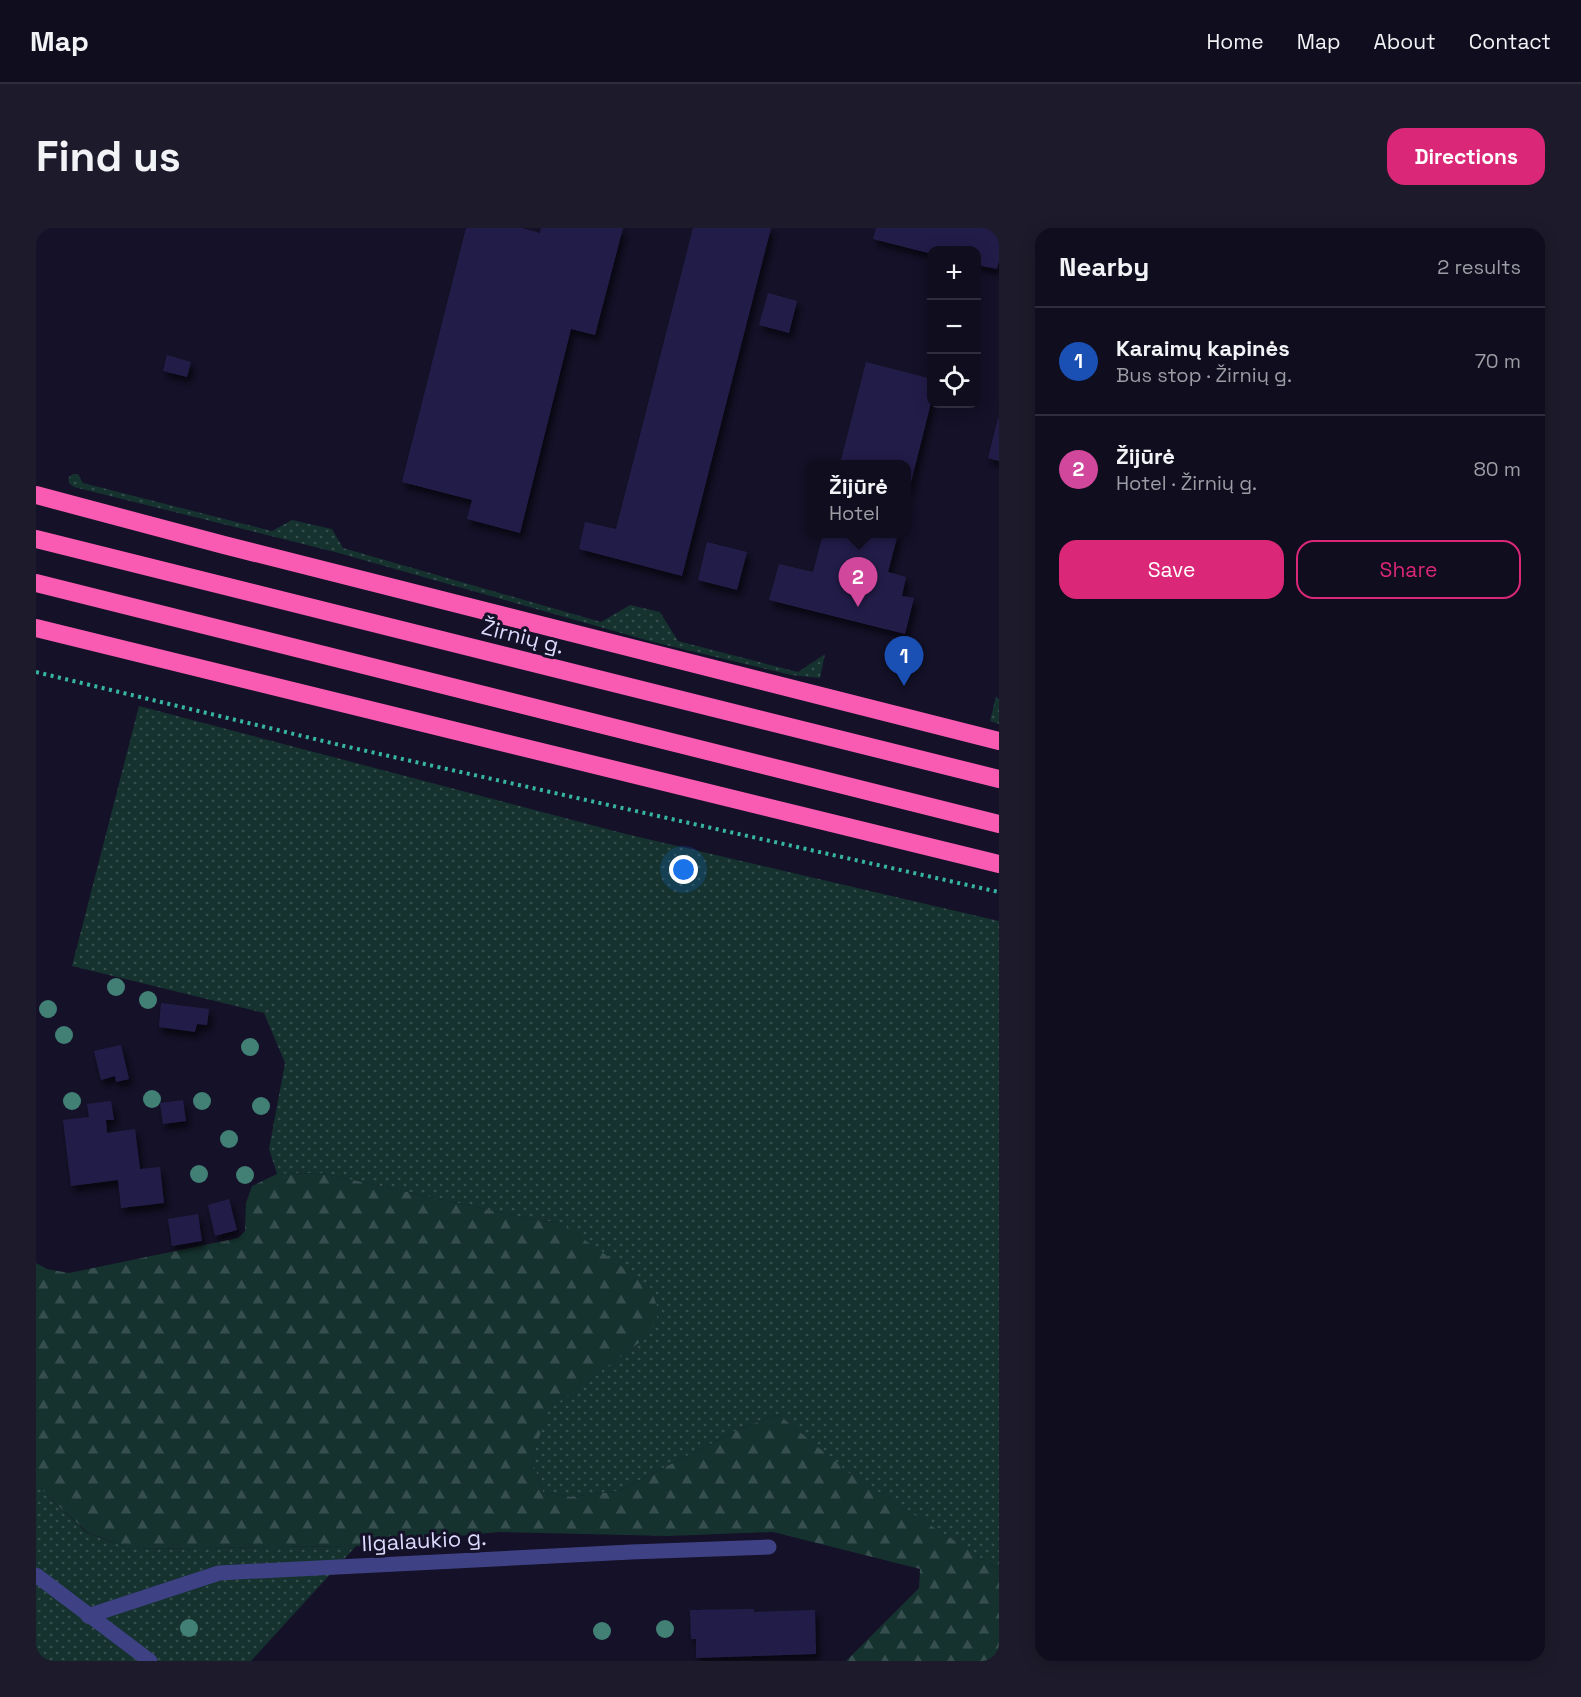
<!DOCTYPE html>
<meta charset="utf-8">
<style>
:root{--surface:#0f0d1e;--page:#1d1b2b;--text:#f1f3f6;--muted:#9b9ca4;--line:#2f2d3c;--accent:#db2777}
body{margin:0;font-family:"Space Grotesk",sans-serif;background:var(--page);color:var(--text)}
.controls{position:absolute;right:18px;top:18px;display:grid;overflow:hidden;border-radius:12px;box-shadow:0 3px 15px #0003}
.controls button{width:54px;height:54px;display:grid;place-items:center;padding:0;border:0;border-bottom:2px solid var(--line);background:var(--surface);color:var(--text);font:30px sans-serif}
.you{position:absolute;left:648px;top:642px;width:21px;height:21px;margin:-15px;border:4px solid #fff;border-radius:50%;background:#1a73e8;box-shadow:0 0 0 9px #1a73e833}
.badge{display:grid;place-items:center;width:39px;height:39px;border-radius:50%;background:var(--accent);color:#fff;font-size:20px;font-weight:700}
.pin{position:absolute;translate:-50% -50px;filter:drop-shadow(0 2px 3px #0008)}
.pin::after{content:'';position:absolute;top:32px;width:21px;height:18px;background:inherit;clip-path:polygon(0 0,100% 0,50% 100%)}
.popup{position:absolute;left:770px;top:232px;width:105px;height:78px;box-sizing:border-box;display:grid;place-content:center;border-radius:12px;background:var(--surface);filter:drop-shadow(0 2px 4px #0005);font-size:20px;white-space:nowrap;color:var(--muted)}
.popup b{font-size:22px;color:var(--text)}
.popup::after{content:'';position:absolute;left:50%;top:100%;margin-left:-12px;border:12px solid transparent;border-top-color:var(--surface)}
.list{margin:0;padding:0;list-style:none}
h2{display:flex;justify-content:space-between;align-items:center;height:78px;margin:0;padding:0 24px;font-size:26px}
h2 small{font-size:20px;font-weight:400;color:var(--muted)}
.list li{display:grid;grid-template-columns:39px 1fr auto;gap:18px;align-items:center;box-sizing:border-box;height:108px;padding:0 24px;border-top:2px solid var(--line)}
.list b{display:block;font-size:22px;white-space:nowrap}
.list p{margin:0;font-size:20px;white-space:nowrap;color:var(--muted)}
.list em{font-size:20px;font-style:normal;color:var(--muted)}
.actions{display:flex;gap:12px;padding:18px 24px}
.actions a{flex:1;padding:14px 0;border:2px solid var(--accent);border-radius:18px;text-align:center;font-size:21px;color:var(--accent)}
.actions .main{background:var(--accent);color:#fff}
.icon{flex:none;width:33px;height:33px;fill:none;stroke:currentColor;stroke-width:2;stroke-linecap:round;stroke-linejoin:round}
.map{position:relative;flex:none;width:963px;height:1433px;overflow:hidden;border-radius:18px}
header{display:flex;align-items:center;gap:36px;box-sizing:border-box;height:84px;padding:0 30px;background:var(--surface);border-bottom:2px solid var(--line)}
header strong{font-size:28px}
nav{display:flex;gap:33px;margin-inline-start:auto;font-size:21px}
.intro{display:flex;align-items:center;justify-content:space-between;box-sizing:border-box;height:144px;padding:0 36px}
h1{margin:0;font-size:42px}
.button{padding:15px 27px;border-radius:18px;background:var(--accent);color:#fff;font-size:21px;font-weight:700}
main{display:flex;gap:36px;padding:0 36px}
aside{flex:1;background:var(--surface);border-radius:18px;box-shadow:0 3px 15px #0003}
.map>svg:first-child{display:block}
.grass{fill:url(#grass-dots)}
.forest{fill:url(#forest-firs)}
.building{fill:#241e48;filter:url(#shadow)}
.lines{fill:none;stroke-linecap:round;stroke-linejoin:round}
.path{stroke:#36b5a5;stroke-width:4;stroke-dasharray:3 4.5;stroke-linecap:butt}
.street{stroke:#3f4185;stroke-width:15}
.highway{stroke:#f85bb1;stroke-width:18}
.tree{fill:#428076}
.labels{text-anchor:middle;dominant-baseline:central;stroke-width:6;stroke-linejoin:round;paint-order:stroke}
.street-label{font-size:22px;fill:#dcdafd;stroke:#141128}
</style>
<header>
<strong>Map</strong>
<nav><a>Home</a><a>Map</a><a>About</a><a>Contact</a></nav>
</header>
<div class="intro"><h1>Find us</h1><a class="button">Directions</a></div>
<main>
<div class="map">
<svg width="963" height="1433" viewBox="0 0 963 1433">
<defs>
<pattern id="grass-dots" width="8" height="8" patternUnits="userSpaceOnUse" patternTransform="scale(1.5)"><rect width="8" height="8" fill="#15322f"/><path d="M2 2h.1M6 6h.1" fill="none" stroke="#364f4e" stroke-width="1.8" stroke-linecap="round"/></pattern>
<pattern id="forest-firs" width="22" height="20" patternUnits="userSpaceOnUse" patternTransform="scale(1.5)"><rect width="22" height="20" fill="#15322f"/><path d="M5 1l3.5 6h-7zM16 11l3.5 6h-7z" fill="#364f4e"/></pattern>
<filter id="shadow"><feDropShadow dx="3.5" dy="6" stdDeviation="3" flood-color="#0009"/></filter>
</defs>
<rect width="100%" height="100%" fill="#141128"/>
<g class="grass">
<path d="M37,246h5l5,9 189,48 20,-11 40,9 11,19 258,74 29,-17 30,7 18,29 120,31 27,-18 -5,24 -29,-3 -138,-33 -318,-90 -261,-65c-5,-3 -6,-4 -5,-10z"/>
<path d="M960,468l3,4v24l-9,-3z"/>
<path d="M103,478l483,127 377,88v651l-4,-5 -148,-95 -69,-58 -38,15 -122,62 -46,6 -29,-5 -11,-32 15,-50 96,-70 -83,-118 -20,-1 -219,-48 -44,1 -8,-25 16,-86 -21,-50 -192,-47z"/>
<path d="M0,1255l17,18 33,31 44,17 226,-3 -105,115h-215z"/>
</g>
<path class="forest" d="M285,945l219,48 20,1 90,65 7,19v15l-14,19 -95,70 -16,50 11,32 29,5 46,-6 122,-62 38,-15 70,58 147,95 4,5v89h-153l73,-73 1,-19 -147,-37 -104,4 -170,-4 -143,14 -226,3 -43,-17 -34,-31 -17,-18v-220l11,6 22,4 169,-35 7,-7 1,-28 6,-17 25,-12z"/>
<g class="building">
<path d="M430,0h56l18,5 1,-5h82l-28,107 -24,-6 -51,204 -53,-14 5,-19 -70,-18z"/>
<path d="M657,0h78l-89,348 -103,-27 6,-27 31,7z"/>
<path d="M840,0h123v32l-2,9 -21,-4v-15h-44v4l-59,-15z"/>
<path d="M732,65l29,8 -8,32 -30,-8z"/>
<path d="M131,127l24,7 -4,15 -24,-6z"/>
<path d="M830,134l66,17v20l-25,99 -1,-34h-66z"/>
<path d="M962,190l1,1v42l-11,-3z"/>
<path d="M787,306h75l-10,38 18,5 -4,19 12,2 -9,36 -136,-34 10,-36 34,8z"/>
<path d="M671,314l40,10 -10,38 -39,-10z"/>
<path d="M125,775l48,6 -2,16 -10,-1 -2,8 -36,-5z"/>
<path d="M85,817l8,34 -13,3 -1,-6 -14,4 -7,-29z"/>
<path d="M147,872l3,21 -23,3 -3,-21z"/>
<path d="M75,873l3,19h-8l1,13 28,-4 5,40 20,-2 4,36 -43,5 -3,-28 -47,6 -8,-66 26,-3 -2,-13z"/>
<path d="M193,971l8,31 -22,6 -7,-31z"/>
<path d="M162,986l4,27 -30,5 -4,-27z"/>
<path d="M718,1381v3l61,-2 1,44 -120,4v-19h-5l-1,-29z"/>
</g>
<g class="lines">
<path class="path" d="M0,444l308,74 655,146"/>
<g class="street">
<path d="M0,1347l114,86"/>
<path d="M52,1388l131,-43 412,-21 138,-5"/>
</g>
<g class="highway">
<path d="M0,267l188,50 775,196"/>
<path d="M0,311l963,240"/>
<path d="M0,355l963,241"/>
<path d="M0,400l963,236"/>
</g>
</g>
<g class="tree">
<circle cx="80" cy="759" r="9"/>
<circle cx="112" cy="772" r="9"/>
<circle cx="12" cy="781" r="9"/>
<circle cx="28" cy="807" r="9"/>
<circle cx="214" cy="819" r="9"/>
<circle cx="116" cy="871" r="9"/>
<circle cx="36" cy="873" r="9"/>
<circle cx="166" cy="873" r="9"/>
<circle cx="225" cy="878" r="9"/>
<circle cx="193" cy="911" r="9"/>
<circle cx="163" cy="946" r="9"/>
<circle cx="209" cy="947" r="9"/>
<circle cx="153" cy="1400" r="9"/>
<circle cx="629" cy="1401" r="9"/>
<circle cx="566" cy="1403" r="9"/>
</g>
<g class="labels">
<g class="street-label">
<text transform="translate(487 408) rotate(14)">Žirnių g.</text>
<text transform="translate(388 1312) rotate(-3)">Ilgalaukio g.</text>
</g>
</g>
</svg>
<div class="controls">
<button>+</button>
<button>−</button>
<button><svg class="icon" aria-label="locate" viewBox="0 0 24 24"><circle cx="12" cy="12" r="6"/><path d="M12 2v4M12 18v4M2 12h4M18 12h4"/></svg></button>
</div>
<div class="you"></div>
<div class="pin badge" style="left:868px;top:458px;background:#1a4fb4">1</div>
<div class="pin badge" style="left:822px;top:379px;background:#d1479c">2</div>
<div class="popup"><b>Žijūrė</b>Hotel</div>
</div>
<aside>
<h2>Nearby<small>2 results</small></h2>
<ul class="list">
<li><span class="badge" style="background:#1a4fb4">1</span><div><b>Karaimų kapinės</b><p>Bus stop · Žirnių g.</p></div><em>70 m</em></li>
<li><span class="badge" style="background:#d1479c">2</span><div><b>Žijūrė</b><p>Hotel · Žirnių g.</p></div><em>80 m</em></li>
</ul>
<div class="actions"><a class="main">Save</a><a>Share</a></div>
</aside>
</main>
